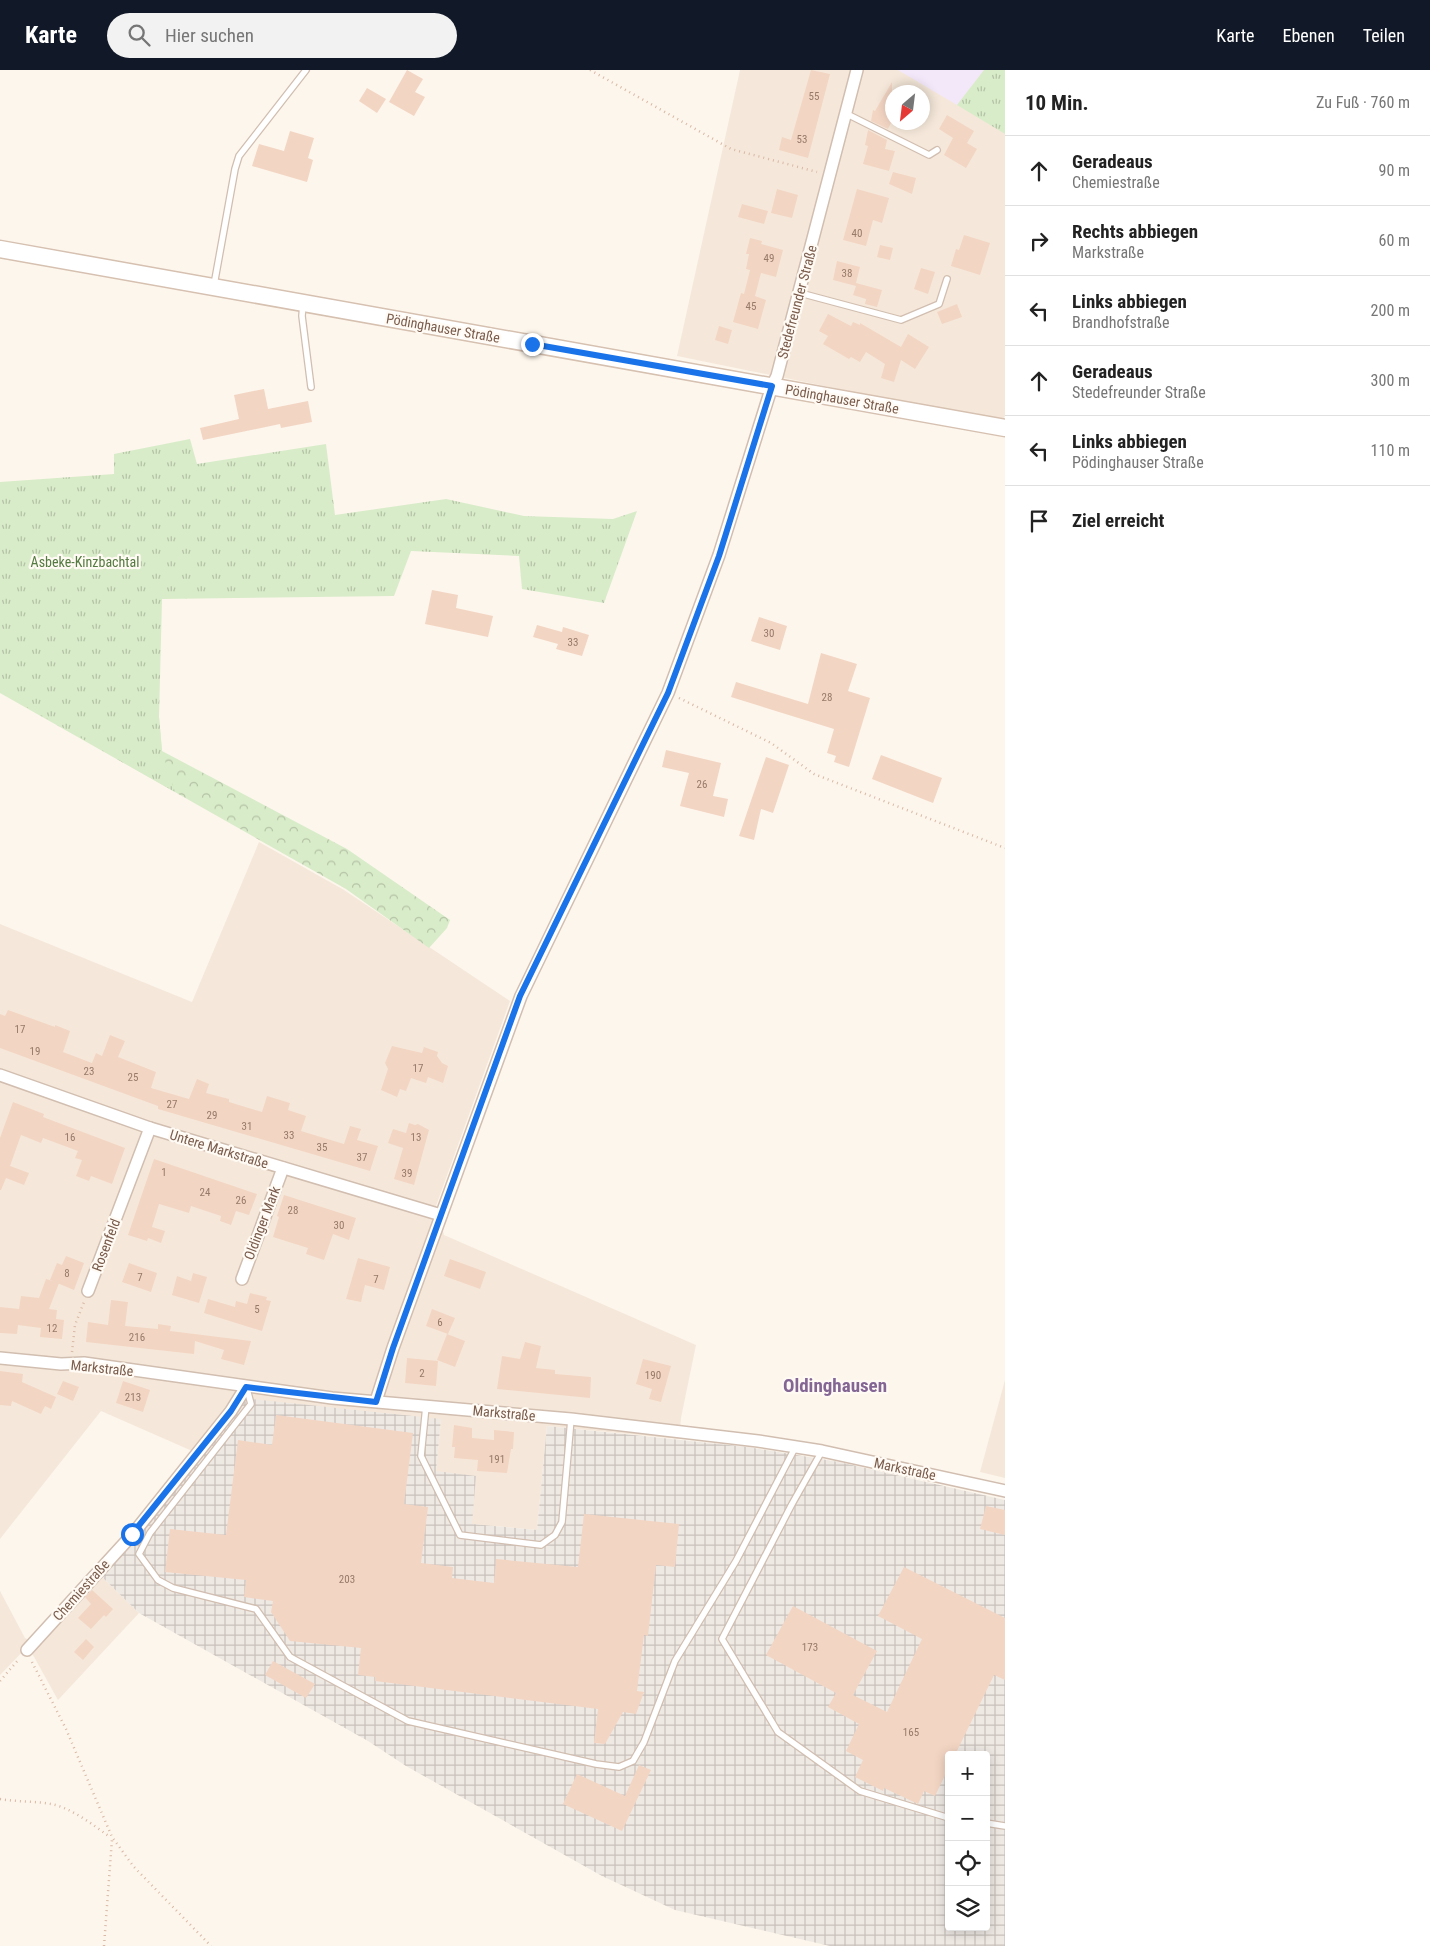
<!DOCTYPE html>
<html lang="de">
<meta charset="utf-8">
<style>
:root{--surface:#fff;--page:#f2f2f2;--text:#222;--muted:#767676;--line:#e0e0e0;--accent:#111827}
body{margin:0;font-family:"Roboto Condensed",sans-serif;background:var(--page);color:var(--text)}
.controls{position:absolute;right:15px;bottom:15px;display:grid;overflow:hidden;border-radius:5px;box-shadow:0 2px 12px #0003}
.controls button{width:45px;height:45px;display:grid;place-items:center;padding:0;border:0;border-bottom:1px solid var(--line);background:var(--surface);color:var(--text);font:25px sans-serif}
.compass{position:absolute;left:885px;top:15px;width:45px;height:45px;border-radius:50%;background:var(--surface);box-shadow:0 2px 12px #0003;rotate:208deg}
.stop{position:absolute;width:15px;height:15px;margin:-11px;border:4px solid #1a73e8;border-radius:50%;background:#fff}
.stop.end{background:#1a73e8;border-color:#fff;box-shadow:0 1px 5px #0008}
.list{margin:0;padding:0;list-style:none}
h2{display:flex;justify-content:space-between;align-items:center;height:65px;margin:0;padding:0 20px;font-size:21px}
h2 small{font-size:16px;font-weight:400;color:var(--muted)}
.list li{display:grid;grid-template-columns:32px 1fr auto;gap:15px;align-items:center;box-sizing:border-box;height:70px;padding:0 20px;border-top:1px solid var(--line)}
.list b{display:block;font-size:19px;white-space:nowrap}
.list p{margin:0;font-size:16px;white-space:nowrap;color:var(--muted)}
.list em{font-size:16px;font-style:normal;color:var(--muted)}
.icon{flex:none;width:28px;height:28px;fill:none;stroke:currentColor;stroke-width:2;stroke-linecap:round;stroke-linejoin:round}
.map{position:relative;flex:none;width:1005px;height:1876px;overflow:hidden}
header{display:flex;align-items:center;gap:30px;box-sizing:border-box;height:70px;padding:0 25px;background:var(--accent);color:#fff}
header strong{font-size:24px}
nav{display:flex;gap:28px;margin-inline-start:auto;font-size:18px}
.search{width:350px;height:45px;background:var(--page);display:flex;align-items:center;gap:12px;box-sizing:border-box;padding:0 18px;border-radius:28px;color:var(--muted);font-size:19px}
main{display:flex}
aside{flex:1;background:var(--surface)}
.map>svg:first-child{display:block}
.residential{fill:#f5e8da;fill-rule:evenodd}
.industrial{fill:url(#industrial-grid);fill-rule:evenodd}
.education{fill:#f3e8fa}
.forest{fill:url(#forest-crowns)}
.park{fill:url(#park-tufts)}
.building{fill:#f3d5c3}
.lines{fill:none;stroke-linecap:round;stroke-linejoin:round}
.lane-casing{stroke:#d1beb0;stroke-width:8}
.street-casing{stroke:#d1beb0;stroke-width:14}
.secondary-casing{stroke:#d6c0b0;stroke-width:19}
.path{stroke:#d9b8a5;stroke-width:2.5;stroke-dasharray:1 4;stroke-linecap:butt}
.lane{stroke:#fff;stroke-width:5.5}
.street{stroke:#fff;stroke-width:11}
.secondary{stroke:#fff;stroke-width:16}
.route{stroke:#1a73e8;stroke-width:6}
.labels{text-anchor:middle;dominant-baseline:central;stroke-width:4.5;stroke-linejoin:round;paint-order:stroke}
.number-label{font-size:11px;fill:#987a6a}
.street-label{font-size:14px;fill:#7a5c4d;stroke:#fffaf3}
.park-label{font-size:14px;fill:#537a41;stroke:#fffaf3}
.district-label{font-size:19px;font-weight:bold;fill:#846695;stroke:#fffaf3}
</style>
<header>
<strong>Karte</strong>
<div class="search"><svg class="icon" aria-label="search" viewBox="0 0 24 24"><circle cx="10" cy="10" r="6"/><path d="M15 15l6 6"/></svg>Hier suchen</div>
<nav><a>Karte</a><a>Ebenen</a><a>Teilen</a></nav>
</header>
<main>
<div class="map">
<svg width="1005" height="1876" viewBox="0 0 1005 1876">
<defs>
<pattern id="industrial-grid" width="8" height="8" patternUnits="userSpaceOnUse" patternTransform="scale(1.25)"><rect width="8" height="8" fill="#efe9e4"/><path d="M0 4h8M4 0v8" fill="none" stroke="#c7c0bb"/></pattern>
<pattern id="forest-crowns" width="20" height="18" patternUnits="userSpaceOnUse" patternTransform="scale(1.25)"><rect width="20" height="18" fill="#d8ecc9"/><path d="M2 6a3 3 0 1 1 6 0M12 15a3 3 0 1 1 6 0" fill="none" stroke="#b4c2a5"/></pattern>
<pattern id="park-tufts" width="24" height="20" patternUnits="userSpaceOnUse" patternTransform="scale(1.25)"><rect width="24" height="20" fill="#d8ecc9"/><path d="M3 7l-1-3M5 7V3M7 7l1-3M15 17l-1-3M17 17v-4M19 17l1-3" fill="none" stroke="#b4c2a5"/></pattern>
</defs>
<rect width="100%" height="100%" fill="#fdf6ec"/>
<g class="residential">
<path d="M740,0h265v346l-4,6 -324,-66zM892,22h30v30h-30z"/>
<path d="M259,772l85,48 166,111 -74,205 8,29 252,110 -15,73 -2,21 -132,-13 -10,104 -65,-6 -36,-53 5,-52 -242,35 -98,-43 -101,128v-615l192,78z"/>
<path d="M1005,1310v98l-25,-6z"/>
<path d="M101,1506l38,37 -81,87 -30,-54 -28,29v-84l25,47 11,6z"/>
</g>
<path class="industrial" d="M252,1329l189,20 -5,52 40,5 -4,48 65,6 10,-104 201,21 91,15 166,38v446h-175l-155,-36 -73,-34 -196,-110 -38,-25 -229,-128 -38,-37 138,-172zM949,1685h37v172h-37z"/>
<path class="education" d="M898,0h86l-27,35z"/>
<path class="forest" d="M0,572l159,75 3,34 185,98 103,71 -3,8 -18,20 -83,-59 -346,-196z"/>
<g class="park">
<path d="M984,0h21v64l-48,-29z"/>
<path d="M190,369l7,25 129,-20 9,71 111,-16 78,17 89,3 24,-8 -33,92 -82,-14 -3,-33 -108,-5 -17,45 -232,3 -3,118 3,34 13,41 -167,-96 -8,-6v-208l114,-8v-20z"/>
</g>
<g class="building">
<path d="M407,0l16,9 -8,13 10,5 -11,19 -25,-14z"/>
<path d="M811,0l19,4 -22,84 -29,-8 3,-13 9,3z"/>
<path d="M892,12v39l-4,8 -17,-8 2,-11 2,1z"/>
<path d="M367,18l19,11 -9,14 -18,-12z"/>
<path d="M947,45l27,16 -7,12 10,6 -11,19 -22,-13 9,-17 -14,-9z"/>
<path d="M868,60l19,10 -2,9 10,2 -6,20 -26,-7 5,-18 -3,-1z"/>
<path d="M290,61l24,7 -6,20 5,2 -6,22 -55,-16 7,-22 25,7z"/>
<path d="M893,102l23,6 -4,16 -23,-10z"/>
<path d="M777,119l21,6 -6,23 -21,-5z"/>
<path d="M857,119l32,9 -7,25 -9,-3 -7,26 -23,-6z"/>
<path d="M742,134l26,7 -4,13 -26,-7z"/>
<path d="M964,165l26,8 -10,32 -29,-9 5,-17 3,1z"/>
<path d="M750,168l12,3 -1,3 22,6 -7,27 -15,-4 -6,23 11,4 -8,29 -25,-7 8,-29 3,1 6,-24 -4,-1 3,-15h-3z"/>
<path d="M880,175l13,3 -3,12 -13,-3z"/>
<path d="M837,191l23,6 -4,16 26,7 -5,17 -12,-3 1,-5 -13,-4 3,-9 -23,-6z"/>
<path d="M921,198l14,4 -7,22 -14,-5z"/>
<path d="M957,234l5,13 -20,7 -5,-12z"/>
<path d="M828,244l23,12 2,-4 7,3v-2l41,24 7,-13 21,13 -14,22 -14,-9 -7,22 -13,-4 4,-14 -19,-12 -6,10 -9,-5 -2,2 -26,-15 5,-8 -9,-5z"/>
<path d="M719,256l13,4 -4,14 -13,-4z"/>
<path d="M264,319l4,20 40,-8 4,21 -31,6 -1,-4 -77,16 -3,-12 39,-9 -5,-24z"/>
<path d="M432,520l26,5 -2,13 37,8 -5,21 -63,-13z"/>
<path d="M759,547l28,9 -7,24 -29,-9z"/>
<path d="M537,555l25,7 1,-5 26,8 -7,21 -26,-7 2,-5 -25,-7z"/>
<path d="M821,583l36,11 -9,27 22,7 -21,69 -15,-5 2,-6 -9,-3 7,-24 -103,-32 5,-15 72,22z"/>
<path d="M666,680l55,13 -8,33 15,3 -4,18 -44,-11 9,-33 -27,-6z"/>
<path d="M881,685l61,23 -9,25 -61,-24z"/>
<path d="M766,687l23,8 -16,48 -12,-4 -7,31 -15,-4z"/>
<path d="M8,940l47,17v-2l15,6 -7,21 29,11 4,-10 6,3 8,-21 15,6 -7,16 38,15 -5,16 38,11 8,-20 12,5 -3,9 23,6v3l33,10 5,-16 23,7 -2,7 18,6 -5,15 43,13 6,-18 11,3 -4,11 21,6 -8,25 -212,-62v-3l-158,-58v-34l5,2z"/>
<path d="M392,976l30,7 2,-6 14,5 -1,4 5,7 6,3 -5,17 -15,-6 -2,6 -15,-5 -5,13 -6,-2 -3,8 -16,-7 7,-21 -3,-6z"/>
<path d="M13,1032l31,12 -1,3 82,31 -13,36 -21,-8 -2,5 -13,-5 6,-16 -7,-2 3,-7 -35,-13 -2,5 -20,-8 -11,31 19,7 -5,12 -18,-7 -5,12h-1v-52z"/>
<path d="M409,1053l6,2 3,-1 11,6 -15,55 -20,-6 9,-31 -15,-5 5,-14 13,4z"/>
<path d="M154,1089l103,35 -8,21 -13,-4 -5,14 -11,-4 1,-5 -30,-10 -2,7 -30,-9 -7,23 13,4 -4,12 -13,-5 -1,3 -19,-6z"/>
<path d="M284,1125l72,23 -7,22 -16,-6 -9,26 -18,-6 2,-6 -35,-11 6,-20 -2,-1z"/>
<path d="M66,1186l18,7 -10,27 -24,-10 7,-17 5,2z"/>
<path d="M358,1188l32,9 -6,23 -19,-5 -4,17 -15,-3z"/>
<path d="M450,1189l36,13 -6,17 -36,-13z"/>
<path d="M129,1193l28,10 -6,19 -29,-10z"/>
<path d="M193,1203l14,4 -8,26 -27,-8 5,-19 14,5z"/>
<path d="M46,1209l13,4 -10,26 8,1 -1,9 8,1 -2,19 -22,-2 1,-9 -23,-3 -1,9 -17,-1v-26l19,2 2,-13 18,2z"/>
<path d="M250,1223l17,4 -1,3 5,1 -9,30 -58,-18 4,-14 27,8 1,-6 11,3z"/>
<path d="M111,1230l17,2 -3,24 33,3v-5l13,2 -1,5 81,10 -7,24 -23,-6 3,-9 -29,-9 -1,13 -108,-12 2,-20 20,3z"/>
<path d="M432,1239l23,9 -7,16 -22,-8z"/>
<path d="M447,1264l18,7 -10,26 -18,-7z"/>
<path d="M525,1272l16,4 -5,22 19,2v4l36,3 -1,21 -93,-9 5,-33 18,3z"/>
<path d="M407,1288l31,3 -2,25 -31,-3z"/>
<path d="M643,1289l28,7 -10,36 -12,-3 3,-10 -16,-5z"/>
<path d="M0,1301l23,3 -1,8 34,15 -5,12 -6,-3 -4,8 -29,-13 -1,5 -11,-1z"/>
<path d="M63,1311l16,6 -6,14 -16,-7z"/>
<path d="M123,1311l27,9 -7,22 -27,-9z"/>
<path d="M276,1345l137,18 -9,71 24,3 -7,56 32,4 -1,11 42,5 2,-24 82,8 6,-53 95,10 -4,43 -19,-2 -8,71 -4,-1 -7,56 7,1 -8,22 -13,-2 -18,32 -11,-1 4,-34 -223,-28v-4l-17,-2 3,-27 -71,-7 -19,-29 2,-11 -29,-4 2,-17 -81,-8 5,-43 56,6 12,-95 34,5z"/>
<path d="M454,1355l18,3v10l22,2v-10l20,2 -1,17h-2l-4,24 -30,-2 1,-11 -24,-2 1,-11h-3z"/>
<path d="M986,1436l19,4v25l-25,-6z"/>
<path d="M904,1497l101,51v62l-11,-5 -39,80h-6v12l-14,29 -11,-5 -6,13 -34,-16 -1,3 -28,-14 8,-17 -17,-9 13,-27 -31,-17 8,-14 -70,-38 27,-49 84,45 -24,44 34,17 35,-73 -44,-23z"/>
<path d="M92,1520l21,19 -7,8 -2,-2 -13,14 -13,-11 13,-14 -6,-7z"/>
<path d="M86,1569l8,8 -11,13 -9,-8z"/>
<path d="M273,1591l42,23 -9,14 -41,-23z"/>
<path d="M639,1695l12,5 -29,61 -59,-27 14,-30 48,22z"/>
</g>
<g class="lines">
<g class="lane-casing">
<g id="lane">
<path d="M847,44l82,41 8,-5"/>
<path d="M214,215l21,-116 4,-13 67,-86"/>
<path d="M800,223l101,27 38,-16 8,-25"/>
<path d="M303,234l-1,12 9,71"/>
<path d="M247,1319l4,15 -101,129 -11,21 19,26 15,8 83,21 34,48 118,64 188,43 23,3 14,-6 11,-19 31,-81 61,-100 60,-115"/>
<path d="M426,1336l-5,50 39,79 81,10 14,-10 7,-13 9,-103"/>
<path d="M822,1381l-30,53 -70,135 56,93 82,59 89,27"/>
<path d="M986,1753l19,3"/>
</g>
</g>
<g class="street-casing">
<g id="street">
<path d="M0,1005l150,53 291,87"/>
<path d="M242,1209l41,-111"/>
<path d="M88,1221l62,-163"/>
<path d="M0,1288l61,6 23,-1 248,35 239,21 187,22 64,10 183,40"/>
<path d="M376,1331l17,-53 128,-352 147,-303 51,-138 53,-169 5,-10 80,-306"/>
<path d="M27,1580l105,-115 99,-124 15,-24"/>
</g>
</g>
<g class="secondary-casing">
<path id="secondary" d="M0,179l1005,179"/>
</g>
<g class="path">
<path d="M590,0l141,79 86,23"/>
<path d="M679,628l92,45 43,31 191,74"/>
<path d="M72,1282l3,-27 9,-23"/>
<path d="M32,1592l34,67 46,108 22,30 77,79"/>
<path d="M0,1611l19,-22"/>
<path d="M0,1729c17,3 35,2 51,5 21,4 42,21 59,33"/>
<path d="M104,1876l8,-107"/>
</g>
<use href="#lane" class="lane"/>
<use href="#street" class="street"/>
<use href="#secondary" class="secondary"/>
</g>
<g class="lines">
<path class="route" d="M132,1464l99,-123 15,-24 130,15 17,-54 127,-352 148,-303 51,-137 53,-170 -240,-42"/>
</g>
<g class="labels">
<g class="number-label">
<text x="814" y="26">55</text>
<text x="802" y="69">53</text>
<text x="857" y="163">40</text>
<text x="769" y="188">49</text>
<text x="847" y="203">38</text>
<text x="751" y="236">45</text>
<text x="769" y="563">30</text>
<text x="573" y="572">33</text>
<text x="827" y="627">28</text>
<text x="702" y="714">26</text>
<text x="20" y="959">17</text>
<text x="35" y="981">19</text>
<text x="418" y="998">17</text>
<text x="89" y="1001">23</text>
<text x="133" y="1007">25</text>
<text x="172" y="1034">27</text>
<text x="212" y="1045">29</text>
<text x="247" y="1056">31</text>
<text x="289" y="1065">33</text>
<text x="70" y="1067">16</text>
<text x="416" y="1067">13</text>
<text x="322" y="1077">35</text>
<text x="362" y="1087">37</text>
<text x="164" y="1102">1</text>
<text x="407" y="1103">39</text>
<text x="205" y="1122">24</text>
<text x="241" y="1130">26</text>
<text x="293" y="1140">28</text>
<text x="339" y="1155">30</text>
<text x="67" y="1203">8</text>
<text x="140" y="1207">7</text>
<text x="376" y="1209">7</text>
<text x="257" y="1239">5</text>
<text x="440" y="1252">6</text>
<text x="52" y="1258">12</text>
<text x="137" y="1267">216</text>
<text x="422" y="1303">2</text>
<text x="653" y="1305">190</text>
<text x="133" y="1327">213</text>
<text x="497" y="1389">191</text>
<text x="347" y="1509">203</text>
<text x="810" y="1577">173</text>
<text x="911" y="1662">165</text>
</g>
<g class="street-label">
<text transform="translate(797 232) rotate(-75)">Stedefreunder Straße</text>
<text transform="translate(443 258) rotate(10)">Pödinghauser Straße</text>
<text transform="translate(842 329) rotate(10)">Pödinghauser Straße</text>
<text transform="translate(219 1079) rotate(17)">Untere Markstraße</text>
<text transform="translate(262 1153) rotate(-69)">Oldinger Mark</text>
<text transform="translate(106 1175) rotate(-69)">Rosenfeld</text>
<text transform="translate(102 1298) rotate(6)">Markstraße</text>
<text transform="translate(504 1343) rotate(5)">Markstraße</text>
<text transform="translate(905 1399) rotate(12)">Markstraße</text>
<text transform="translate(81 1520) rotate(-48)">Chemiestraße</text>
</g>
<g class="park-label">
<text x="85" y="492">Asbeke-Kinzbachtal</text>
</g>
<g class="district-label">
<text x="835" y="1315">Oldinghausen</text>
</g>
</g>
</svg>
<div class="controls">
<button>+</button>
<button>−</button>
<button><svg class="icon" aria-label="locate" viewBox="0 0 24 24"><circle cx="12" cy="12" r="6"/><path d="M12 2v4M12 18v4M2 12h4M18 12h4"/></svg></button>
<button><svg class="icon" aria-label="layers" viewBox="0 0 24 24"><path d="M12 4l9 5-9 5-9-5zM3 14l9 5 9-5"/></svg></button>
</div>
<svg class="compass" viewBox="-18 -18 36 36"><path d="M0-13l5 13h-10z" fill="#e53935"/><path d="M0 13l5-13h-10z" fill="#767676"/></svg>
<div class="stop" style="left:132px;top:1464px"></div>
<div class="stop end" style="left:532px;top:274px"></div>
</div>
<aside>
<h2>10 Min.<small>Zu Fuß · 760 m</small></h2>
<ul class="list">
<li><svg class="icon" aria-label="ahead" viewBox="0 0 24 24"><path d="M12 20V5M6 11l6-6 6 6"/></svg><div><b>Geradeaus</b><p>Chemiestraße</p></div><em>90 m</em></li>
<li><svg class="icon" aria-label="right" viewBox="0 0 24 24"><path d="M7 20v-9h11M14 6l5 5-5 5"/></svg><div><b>Rechts abbiegen</b><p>Markstraße</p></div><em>60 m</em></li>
<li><svg class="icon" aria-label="left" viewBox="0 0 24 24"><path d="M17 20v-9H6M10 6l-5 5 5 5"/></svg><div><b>Links abbiegen</b><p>Brandhofstraße</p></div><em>200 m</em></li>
<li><svg class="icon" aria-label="ahead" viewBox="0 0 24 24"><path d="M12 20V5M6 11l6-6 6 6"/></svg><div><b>Geradeaus</b><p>Stedefreunder Straße</p></div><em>300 m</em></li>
<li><svg class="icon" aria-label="left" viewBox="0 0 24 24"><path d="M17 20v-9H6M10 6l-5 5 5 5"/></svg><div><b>Links abbiegen</b><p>Pödinghauser Straße</p></div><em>110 m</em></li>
<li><svg class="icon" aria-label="arrive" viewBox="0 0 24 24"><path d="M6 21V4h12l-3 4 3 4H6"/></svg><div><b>Ziel erreicht</b></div></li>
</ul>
</aside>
</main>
